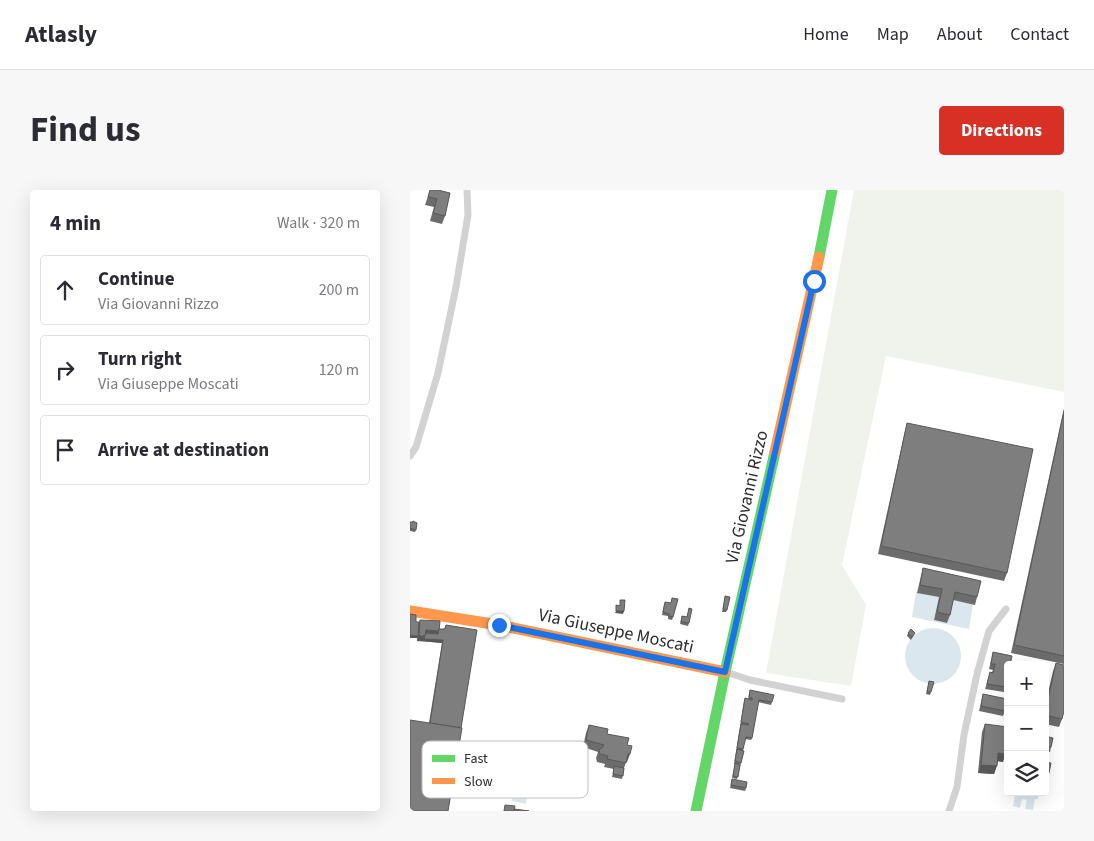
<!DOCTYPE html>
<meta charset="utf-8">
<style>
:root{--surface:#fff;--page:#f7f7f7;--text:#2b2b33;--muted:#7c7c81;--line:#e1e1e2;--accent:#d93025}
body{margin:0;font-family:"Source Sans 3",sans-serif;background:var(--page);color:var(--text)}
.controls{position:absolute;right:15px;bottom:15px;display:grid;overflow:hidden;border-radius:5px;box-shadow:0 5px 20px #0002}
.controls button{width:45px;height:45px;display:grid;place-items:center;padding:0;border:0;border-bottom:1px solid var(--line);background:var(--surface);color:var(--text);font:25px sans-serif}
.stop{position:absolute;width:15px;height:15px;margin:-11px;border:4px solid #1a73e8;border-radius:50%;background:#fff}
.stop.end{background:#1a73e8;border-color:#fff;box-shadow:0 1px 5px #0008}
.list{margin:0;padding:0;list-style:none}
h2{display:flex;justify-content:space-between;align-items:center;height:65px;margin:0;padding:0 20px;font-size:21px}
h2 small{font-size:16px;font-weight:400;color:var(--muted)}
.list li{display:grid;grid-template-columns:32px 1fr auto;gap:15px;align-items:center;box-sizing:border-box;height:70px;margin:0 10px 10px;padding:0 10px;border:1px solid var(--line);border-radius:5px}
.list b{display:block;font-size:19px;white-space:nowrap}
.list p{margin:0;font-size:16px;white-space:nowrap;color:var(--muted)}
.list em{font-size:16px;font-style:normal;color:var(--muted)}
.icon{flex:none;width:28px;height:28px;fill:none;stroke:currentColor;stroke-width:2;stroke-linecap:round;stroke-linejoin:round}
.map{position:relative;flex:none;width:654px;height:621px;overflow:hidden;border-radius:5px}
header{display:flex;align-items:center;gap:30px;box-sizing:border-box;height:70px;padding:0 25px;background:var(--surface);border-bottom:1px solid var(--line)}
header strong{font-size:24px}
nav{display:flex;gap:28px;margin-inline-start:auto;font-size:18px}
.intro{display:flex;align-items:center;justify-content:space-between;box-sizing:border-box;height:120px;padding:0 30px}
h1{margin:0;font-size:35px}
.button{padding:12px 22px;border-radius:5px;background:var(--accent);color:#fff;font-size:18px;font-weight:700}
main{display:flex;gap:30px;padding:0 30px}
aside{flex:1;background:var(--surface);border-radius:5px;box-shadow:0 5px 20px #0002}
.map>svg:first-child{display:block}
.green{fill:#f0f3ec}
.water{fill:#dae7ee}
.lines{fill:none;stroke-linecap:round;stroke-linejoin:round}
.lane{stroke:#d2d2d2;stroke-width:7}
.fast{stroke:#63d668;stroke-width:11}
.slow{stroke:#ff974d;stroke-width:11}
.wall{fill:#6c6c6c}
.shaded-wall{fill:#585858}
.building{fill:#7e7e7e;stroke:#585858}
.route{stroke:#1a73e8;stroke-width:6}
.labels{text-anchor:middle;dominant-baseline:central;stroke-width:5;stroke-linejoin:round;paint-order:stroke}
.street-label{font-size:18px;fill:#2d2d2d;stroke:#fff}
.key{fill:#fff;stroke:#c0c0c0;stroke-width:1}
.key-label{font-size:14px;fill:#2d2d2d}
</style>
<header>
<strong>Atlasly</strong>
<nav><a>Home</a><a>Map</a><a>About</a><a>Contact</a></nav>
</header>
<div class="intro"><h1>Find us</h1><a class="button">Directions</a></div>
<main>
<aside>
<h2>4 min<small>Walk · 320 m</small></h2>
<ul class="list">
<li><svg class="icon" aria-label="ahead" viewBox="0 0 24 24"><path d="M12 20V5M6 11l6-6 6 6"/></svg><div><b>Continue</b><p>Via Giovanni Rizzo</p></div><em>200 m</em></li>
<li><svg class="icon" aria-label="right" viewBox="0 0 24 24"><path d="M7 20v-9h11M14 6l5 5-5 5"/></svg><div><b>Turn right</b><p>Via Giuseppe Moscati</p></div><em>120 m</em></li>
<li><svg class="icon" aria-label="arrive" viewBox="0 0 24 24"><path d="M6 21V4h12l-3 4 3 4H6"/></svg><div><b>Arrive at destination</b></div></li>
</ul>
</aside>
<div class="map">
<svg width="654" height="621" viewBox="0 0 654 621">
<rect width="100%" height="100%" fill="#fff"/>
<path class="green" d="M444,0h210v202l-178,-36 -44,209 24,40 -15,81 -85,-13z"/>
<g class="water">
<path d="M506,402l23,5 -5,23 13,3 5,-23 21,4 -4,25 -57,-12z"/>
<circle cx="523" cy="466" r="28"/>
<path d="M107,581l14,2 -5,31 -14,-3z"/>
<path d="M604,602h25l-1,7h-3l-2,11 -8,-1 2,-9 -5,-1 -2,9 -7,-2 2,-11h-2z"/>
</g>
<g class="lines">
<g class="lane">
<path d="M0,266l6,-9 22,-74 18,-86 12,-72 -1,-25"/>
<path d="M316,482l24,8 92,19"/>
<path d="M539,621l8,-24 7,-52 13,-61 12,-43 17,-22"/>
</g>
<g class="fast">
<path d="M409,67l13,-67"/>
<path d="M286,621l29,-139 50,-220"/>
</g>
<g class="slow">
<path d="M365,262l44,-195"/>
<path d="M0,421l89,14 226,47"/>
</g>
</g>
<g class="wall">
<path d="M20,0l20,3 -5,23 -3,8 -12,-3 4,-14 -9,-2z"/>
<path d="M654,218v256l-53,-11z"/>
<path d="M497,233l100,150 -3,8 -126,-27 27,-123z"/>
<path d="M0,332l6,8 -1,2 -5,-1z"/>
<path d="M513,378l54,29 -2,8 -22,-5 -3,15 -3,8 -13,-3 5,-23 -22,-4 4,-17z"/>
<path d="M315,408l2,12 -1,2h-4z"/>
<path d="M254,415l9,12 -1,3 -4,-1v-3l-6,-1z"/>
<path d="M279,418v15l-1,3 -8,-2 2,-8 5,1z"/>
<path d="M10,430l19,9h5l2,-4 15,103 -32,-5 13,-80 -25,-2 -1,-19h3z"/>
<path d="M498,443l6,2 -3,5 -4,-4z"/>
<path d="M583,462l13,35 -2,5 -19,-3 5,-17h2l1,-2 -4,-1z"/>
<path d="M646,473l6,56 -3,8 -14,-3v-18l8,-35z"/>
<path d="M519,491l2,11 -1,3 -4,-1z"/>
<path d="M340,500l22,12 -1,3 -13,-3 -6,36 -1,2 -6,-1 -4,24 -4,16 -5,-1 3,-14h-1l10,-63 1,-3 3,1z"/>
<path d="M573,504l22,17 -2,5 -24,-5z"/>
<path d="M575,534l20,30 -2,8 -5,-1 -4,13 -16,-1 4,-41z"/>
<path d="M179,535l18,9 20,28h-1l-2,6 -2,11 -10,-2 2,-8 -10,-2 1,-3 -8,-2 -1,-4 2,-6 -15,-5 3,-14z"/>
<path d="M635,546l6,11 -1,5h-5z"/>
<path d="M635,572l4,11 -2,5h-2z"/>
<path d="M322,589l14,9 -1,3 -15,-3z"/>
</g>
<g class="shaded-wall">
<path d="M206,421h8l-1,3 -8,-1z"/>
<path d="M16,440l13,1 -2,6 -12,-1z"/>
<path d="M0,445l8,1 -1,2h-7z"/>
<path d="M9,446h6l-2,5h-6z"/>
<path d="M14,449l19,1 -1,3 -19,-2z"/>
<path d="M588,563l7,1 -2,8 -7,-1z"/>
<path d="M218,564h2l-3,8h-2z"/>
<path d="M571,575l16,1 -3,8 -16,-1z"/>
</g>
<g class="building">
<path d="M20,0h8l12,3 -5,23 -12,-3 4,-14 -9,-2z"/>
<path d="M654,221v245l-50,-11z"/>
<path d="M497,233l126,26 -26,124 -126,-27z"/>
<path d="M3,331l4,2 -1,7 -6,-2v-6h3z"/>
<path d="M513,378l58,13 -4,16 -22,-5 -5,23 -13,-3 5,-23 -22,-4z"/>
<path d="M315,406l5,1 -3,13 -4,-1z"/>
<path d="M262,408l6,1 -5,18 -4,-1v-2l-6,-2 2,-10 6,1z"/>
<path d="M210,410h5l-1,11h-8v-6l4,1z"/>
<path d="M279,418l3,1 -3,14 -8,-1 1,-6 5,1z"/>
<path d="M0,424l6,1v7h3l-1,14 -8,-1z"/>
<path d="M10,430l20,1 -1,10 -13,-1 -1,6h-6z"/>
<path d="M36,435l31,5 -16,98 -31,-5 13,-83 -19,-1 2,-6 12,1 1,-5h6z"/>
<path d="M501,439l4,4 -3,4 -4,-4z"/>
<path d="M583,462l19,4 -2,9h-2v13l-2,9 -19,-3 3,-12 3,1 2,-9h-4z"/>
<path d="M646,473l8,2v46l-2,8 -17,-4v-3z"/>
<path d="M519,491l5,1 -3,10h-4z"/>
<path d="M340,500l24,5 -2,7 -13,-2 -7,38 -6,-1 -3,12 -6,-1 4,-24 7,1 1,-1 -8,-2 4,-24 7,2v-2l-3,-1z"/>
<path d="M573,504l24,5 -2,12 -24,-5z"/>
<path d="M0,530l52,8 -14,83h-38z"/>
<path d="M575,534l23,3v9l-3,18 -7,-1 -1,13 -16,-1z"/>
<path d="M179,535l19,4 -1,5 22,4 -2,7 5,1 -2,8h-2l-2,9 -19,-4 1,-3 -8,-2 -1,-4 4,-3 1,-2 -18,-5z"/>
<path d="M635,546l8,2 -2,9 -6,-1z"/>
<path d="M327,559l7,2 -3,12 -6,-2z"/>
<path d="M635,572l6,1 -2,10h-3z"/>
<path d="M325,573l5,2 -2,12 -5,-1z"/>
<path d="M204,576l10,2 -1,8 -10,-2z"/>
<path d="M322,589l15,3 -1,6 -15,-3z"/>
<path d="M95,615l10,1 -1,5h-10z"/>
<path d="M104,619l15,2h-15z"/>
</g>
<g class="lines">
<path class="route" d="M89,435l226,47 89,-391"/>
</g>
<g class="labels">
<g class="street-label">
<text transform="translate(337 307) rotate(-77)">Via Giovanni Rizzo</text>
<text transform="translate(206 441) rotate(12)">Via Giuseppe Moscati</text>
</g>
</g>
<rect x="12" y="551" width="166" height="57" rx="8" class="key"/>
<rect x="22" y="565" width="23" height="7" fill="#63d668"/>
<rect x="22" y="588" width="23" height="6" fill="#ff974d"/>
<g class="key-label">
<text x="54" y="573">Fast</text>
<text x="54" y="596">Slow</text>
</g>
</svg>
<div class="controls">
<button>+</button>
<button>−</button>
<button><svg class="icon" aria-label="layers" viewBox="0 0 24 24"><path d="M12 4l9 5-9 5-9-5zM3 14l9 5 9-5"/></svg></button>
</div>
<div class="stop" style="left:404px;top:91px"></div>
<div class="stop end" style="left:89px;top:435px"></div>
</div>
</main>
